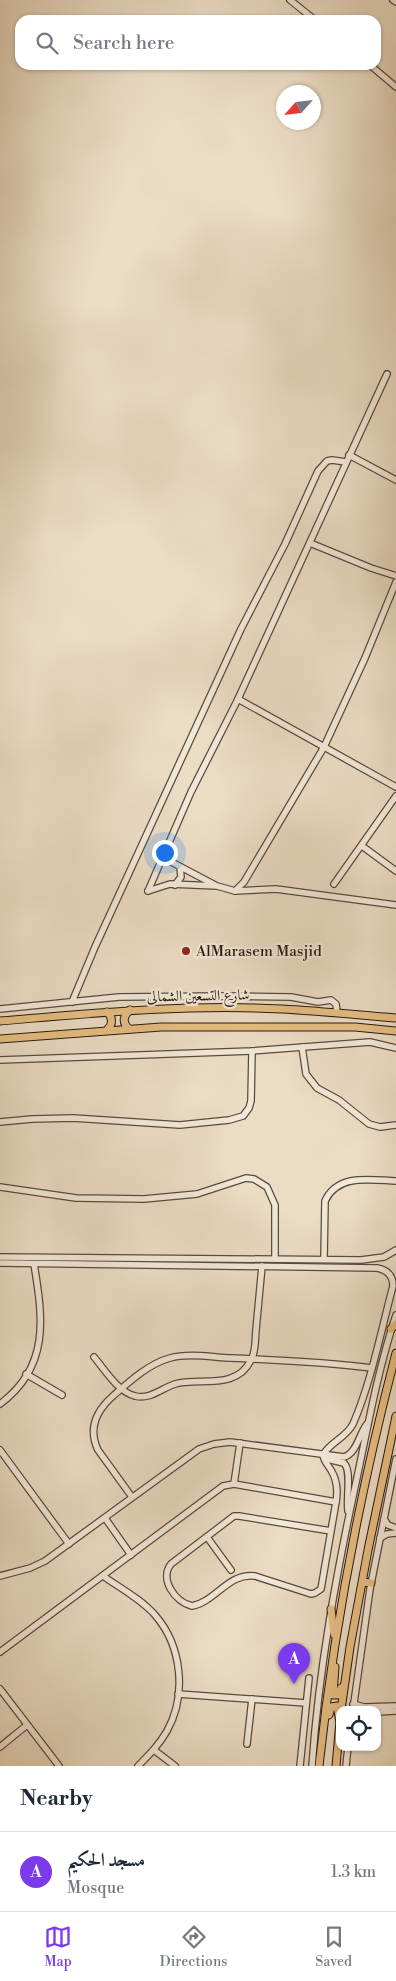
<!DOCTYPE html>
<meta charset="utf-8">
<style>
:root{--surface:#fff;--page:#f2f2f3;--text:#1f2937;--muted:#747a83;--line:#e0e1e3;--accent:#7c3aed}
body{margin:0;font-family:"Libre Bodoni",Amiri,serif;background:var(--page);color:var(--text)}
.controls{position:absolute;right:15px;bottom:15px;display:grid;overflow:hidden;border-radius:10px;box-shadow:0 1px 4px #0004}
.controls button{width:45px;height:45px;display:grid;place-items:center;padding:0;border:0;border-bottom:1px solid var(--line);background:var(--surface);color:var(--text);font:25px sans-serif}
.compass{position:absolute;left:276px;top:85px;width:45px;height:45px;border-radius:50%;background:var(--surface);box-shadow:0 1px 4px #0004;rotate:243deg}
.you{position:absolute;left:164px;top:852px;width:18px;height:18px;margin:-12px;border:4px solid #fff;border-radius:50%;background:#1a73e8;box-shadow:0 0 0 8px #1a73e833}
.badge{display:grid;place-items:center;width:32px;height:32px;border-radius:50%;background:var(--accent);color:#fff;font-size:16px;font-weight:700}
.pin{position:absolute;translate:-50% -41px;filter:drop-shadow(0 1px 2px #0008)}
.pin::after{content:'';position:absolute;top:26px;width:18px;height:15px;background:inherit;clip-path:polygon(0 0,100% 0,50% 100%)}
.list{margin:0;padding:0;list-style:none}
h2{display:flex;justify-content:space-between;align-items:center;height:65px;margin:0;padding:0 20px;font-size:21px}
h2 small{font-size:16px;font-weight:400;color:var(--muted)}
.list li{display:grid;grid-template-columns:32px 1fr auto;gap:15px;align-items:center;box-sizing:border-box;height:80px;padding:0 20px;border-top:1px solid var(--line)}
.list b{display:block;font-size:19px;white-space:nowrap}
.list p{margin:0;font-size:16px;white-space:nowrap;color:var(--muted)}
.list em{font-size:16px;font-style:normal;color:var(--muted)}
.icon{flex:none;width:28px;height:28px;fill:none;stroke:currentColor;stroke-width:2;stroke-linecap:round;stroke-linejoin:round}
.map{position:relative;flex:none;width:396px;height:1766px;overflow:hidden}
.search{position:absolute;background:var(--surface);box-shadow:0 1px 4px #0004;left:15px;right:15px;top:15px;height:55px;display:flex;align-items:center;gap:12px;box-sizing:border-box;padding:0 18px;border-radius:15px;color:var(--muted);font-size:19px}
.sheet{height:145px;background:var(--surface)}
nav{display:flex;justify-content:space-around;align-items:center;box-sizing:border-box;height:70px;border-top:1px solid var(--line);background:var(--surface);font-size:14px;color:var(--muted)}
nav a{display:grid;justify-items:center;gap:2px}
nav .on{color:var(--accent)}
.map>svg:first-child{display:block}
.lines{fill:none;stroke-linecap:round;stroke-linejoin:round}
.minor-casing{stroke:#5a493c;stroke-width:8}
.major-casing{stroke:#29180f;stroke-width:9}
.minor{stroke:#f2e8d9;stroke-width:5.5}
.major{stroke:#e6be82;stroke-width:7}
.poi-dot{fill:#8f2418;stroke:#f2e8d9;stroke-width:2}
.labels{text-anchor:middle;dominant-baseline:central;stroke-width:4.5;stroke-linejoin:round;paint-order:stroke}
.poi-label{font-size:15px;fill:#29180f;stroke:#f2e8d9;text-anchor:start}
.street-label{font-size:15px;fill:#29180f;stroke:#f2e8d9}
</style>
<div class="map">
<svg width="396" height="1766" viewBox="0 0 396 1766">
<rect width="100%" height="100%" fill="#ebdcc4"/>
<filter id="stains"><feTurbulence type="fractalNoise" baseFrequency=".004" numOctaves="4"/><feColorMatrix values="0 0 0 0 .2 0 0 0 0 .09 0 0 0 0 .02 0 0 0 .5 -.17"/></filter>
<radialGradient id="worn" r=".72"><stop offset=".6" stop-color="#630" stop-opacity="0"/><stop offset="1" stop-color="#630" stop-opacity=".3"/></radialGradient>
<g class="lines">
<g class="minor-casing">
<g id="minor">
<path d="M290,0l25,20"/>
<path d="M393,0l3,2"/>
<path d="M370,65l26,22"/>
<path d="M349,455l47,25"/>
<path d="M310,543l61,25 25,8"/>
<path d="M238,699l158,88"/>
<path d="M362,846l34,25"/>
<path d="M162,857l53,28"/>
<path d="M334,884l62,-88"/>
<path d="M175,885l6,-8 -1,-10"/>
<path d="M148,891l43,-99 47,-93 149,-325"/>
<path d="M148,891l22,-7 47,2 18,5 41,-2 120,16"/>
<path d="M235,891l9,-9 80,-135 41,-89 31,-76"/>
<path d="M72,1002l23,-55 146,-318 44,-85 33,-73 9,-10 5,-1 14,2"/>
<path d="M0,1009l119,-12 103,-1 69,1 27,5 13,-2 5,4 1,9"/>
<path d="M302,1047l4,27 11,14 22,12 30,24 11,3 16,-2"/>
<path d="M0,1060l252,-9 118,-9 26,6"/>
<path d="M0,1122l32,-3 41,-1 107,7 49,-5 14,-4 6,-8 2,-7 1,-50"/>
<path d="M0,1187l76,11 68,1 53,-5 49,-16 8,1 13,8 8,18v53"/>
<path d="M0,1257l361,3 23,-3 12,-7"/>
<path d="M324,1259l1,-58c13,-28 46,-21 71,-20"/>
<path d="M0,1263l377,5c11,2 16,8 16,18 -12,45 -22,97 -40,138 -7,14 -23,18 -30,31 1,6 4,9 8,15 6,10 7,21 5,32l-15,87 -6,4 -4,1 -56,-18c-26,-4 -40,26 -63,30 -17,-4 -33,-27 -21,-42l63,-48h5l92,15"/>
<path d="M94,1357c11,13 24,35 41,39 15,4 27,-8 40,-12 24,-7 61,7 76,-24 5,-8 4,-20 5,-30 2,-21 4,-43 6,-64"/>
<path d="M26,1374l36,21"/>
<path d="M0,1404c50,-37 43,-86 34,-140"/>
<path d="M0,1450l69,94"/>
<path d="M323,1455l4,4 17,4c8,8 2,34 4,48"/>
<path d="M234,1484l6,-41"/>
<path d="M132,1497l-34,-47c-10,-21 -2,-39 15,-54 16,-14 35,-32 57,-38 18,-5 41,-1 61,0 47,2 94,4 141,10"/>
<path d="M105,1518l26,37"/>
<path d="M384,1519l4,6 8,3"/>
<path d="M207,1537l24,33"/>
<path d="M380,1538l7,-4 9,-1"/>
<path d="M0,1576l30,-8 15,-7 154,-112 15,-5 16,-2 114,15c13,-4 15,-23 23,-33"/>
<path d="M103,1576c17,12 38,23 52,39 27,31 32,80 12,116 -8,14 -18,24 -29,35"/>
<path d="M0,1652l223,-166 11,-2 102,18"/>
<path d="M0,1689l59,77"/>
<path d="M178,1694l128,9"/>
<path d="M353,1704l11,3 32,-1"/>
<path d="M353,1710l17,-121 26,-130"/>
<path d="M377,1712l19,-1"/>
<path d="M247,1744l5,-45"/>
<path d="M0,1747l27,-22"/>
<path d="M154,1750l21,16"/>
<path d="M300,1766l9,-88"/>
<path d="M312,1766c7,-99 25,-196 46,-293 11,-53 21,-107 38,-158"/>
<path d="M346,1766l2,-19"/>
</g>
</g>
<g class="major-casing">
<g id="major">
<path d="M0,1021c94,-8 188,-17 282,-12 38,2 76,6 114,9"/>
<path d="M129,1029c-7,-6 -6,-13 1,-19"/>
<path d="M107,1030c6,-5 6,-13 0,-18"/>
<path d="M0,1039l161,-12h194l41,4"/>
<path d="M391,1329l5,-5"/>
<path d="M363,1582l8,1"/>
<path d="M331,1609l3,25"/>
<path d="M335,1667l-2,28h5l3,-7"/>
<path d="M341,1710l9,-63 18,-97 28,-134"/>
<path d="M329,1715l2,-8 6,-1 3,16"/>
<path d="M319,1766c15,-139 42,-278 77,-413"/>
<path d="M336,1766l4,-44"/>
</g>
</g>
<use href="#minor" class="minor"/>
<use href="#major" class="major"/>
</g>
<circle class="poi-dot" cx="186" cy="951" r="5"/>
<g class="labels">
<g class="poi-label">
<text x="196" y="951">AlMarasem Masjid</text>
</g>
<g class="street-label">
<text transform="translate(198 996) rotate(-1)">شارع التسعين الشمالى</text>
</g>
</g>
<rect width="100%" height="100%" filter="url(#stains)"/>
<rect width="100%" height="100%" fill="url(#worn)"/>
</svg>
<div class="controls">
<button><svg class="icon" aria-label="locate" viewBox="0 0 24 24"><circle cx="12" cy="12" r="6"/><path d="M12 2v4M12 18v4M2 12h4M18 12h4"/></svg></button>
</div>
<svg class="compass" viewBox="-18 -18 36 36"><path d="M0-13l5 13h-10z" fill="#e53935"/><path d="M0 13l5-13h-10z" fill="#747a83"/></svg>
<div class="you"></div>
<div class="pin badge" style="left:294px;top:1684px">A</div>
<div class="search"><svg class="icon" aria-label="search" viewBox="0 0 24 24"><circle cx="10" cy="10" r="6"/><path d="M15 15l6 6"/></svg>Search here</div>
</div>
<section class="sheet">
<h2>Nearby<small></small></h2>
<ul class="list">
<li><span class="badge">A</span><div><b>مسجد الحكيم</b><p>Mosque</p></div><em>1.3 km</em></li>
</ul>
</section>
<nav>
<a class="on"><svg class="icon" aria-label="map" viewBox="0 0 24 24"><path d="M3 6l6-2 6 2 6-2v14l-6 2-6-2-6 2zM9 4v14M15 6v14"/></svg>Map</a>
<a><svg class="icon" aria-label="directions" viewBox="0 0 24 24"><path d="M12 3l9 9-9 9-9-9zM9 14v-3h6M13 9l2 2-2 2"/></svg>Directions</a>
<a><svg class="icon" aria-label="saved" viewBox="0 0 24 24"><path d="M7 4h10v16l-5-4-5 4z"/></svg>Saved</a>
</nav>
